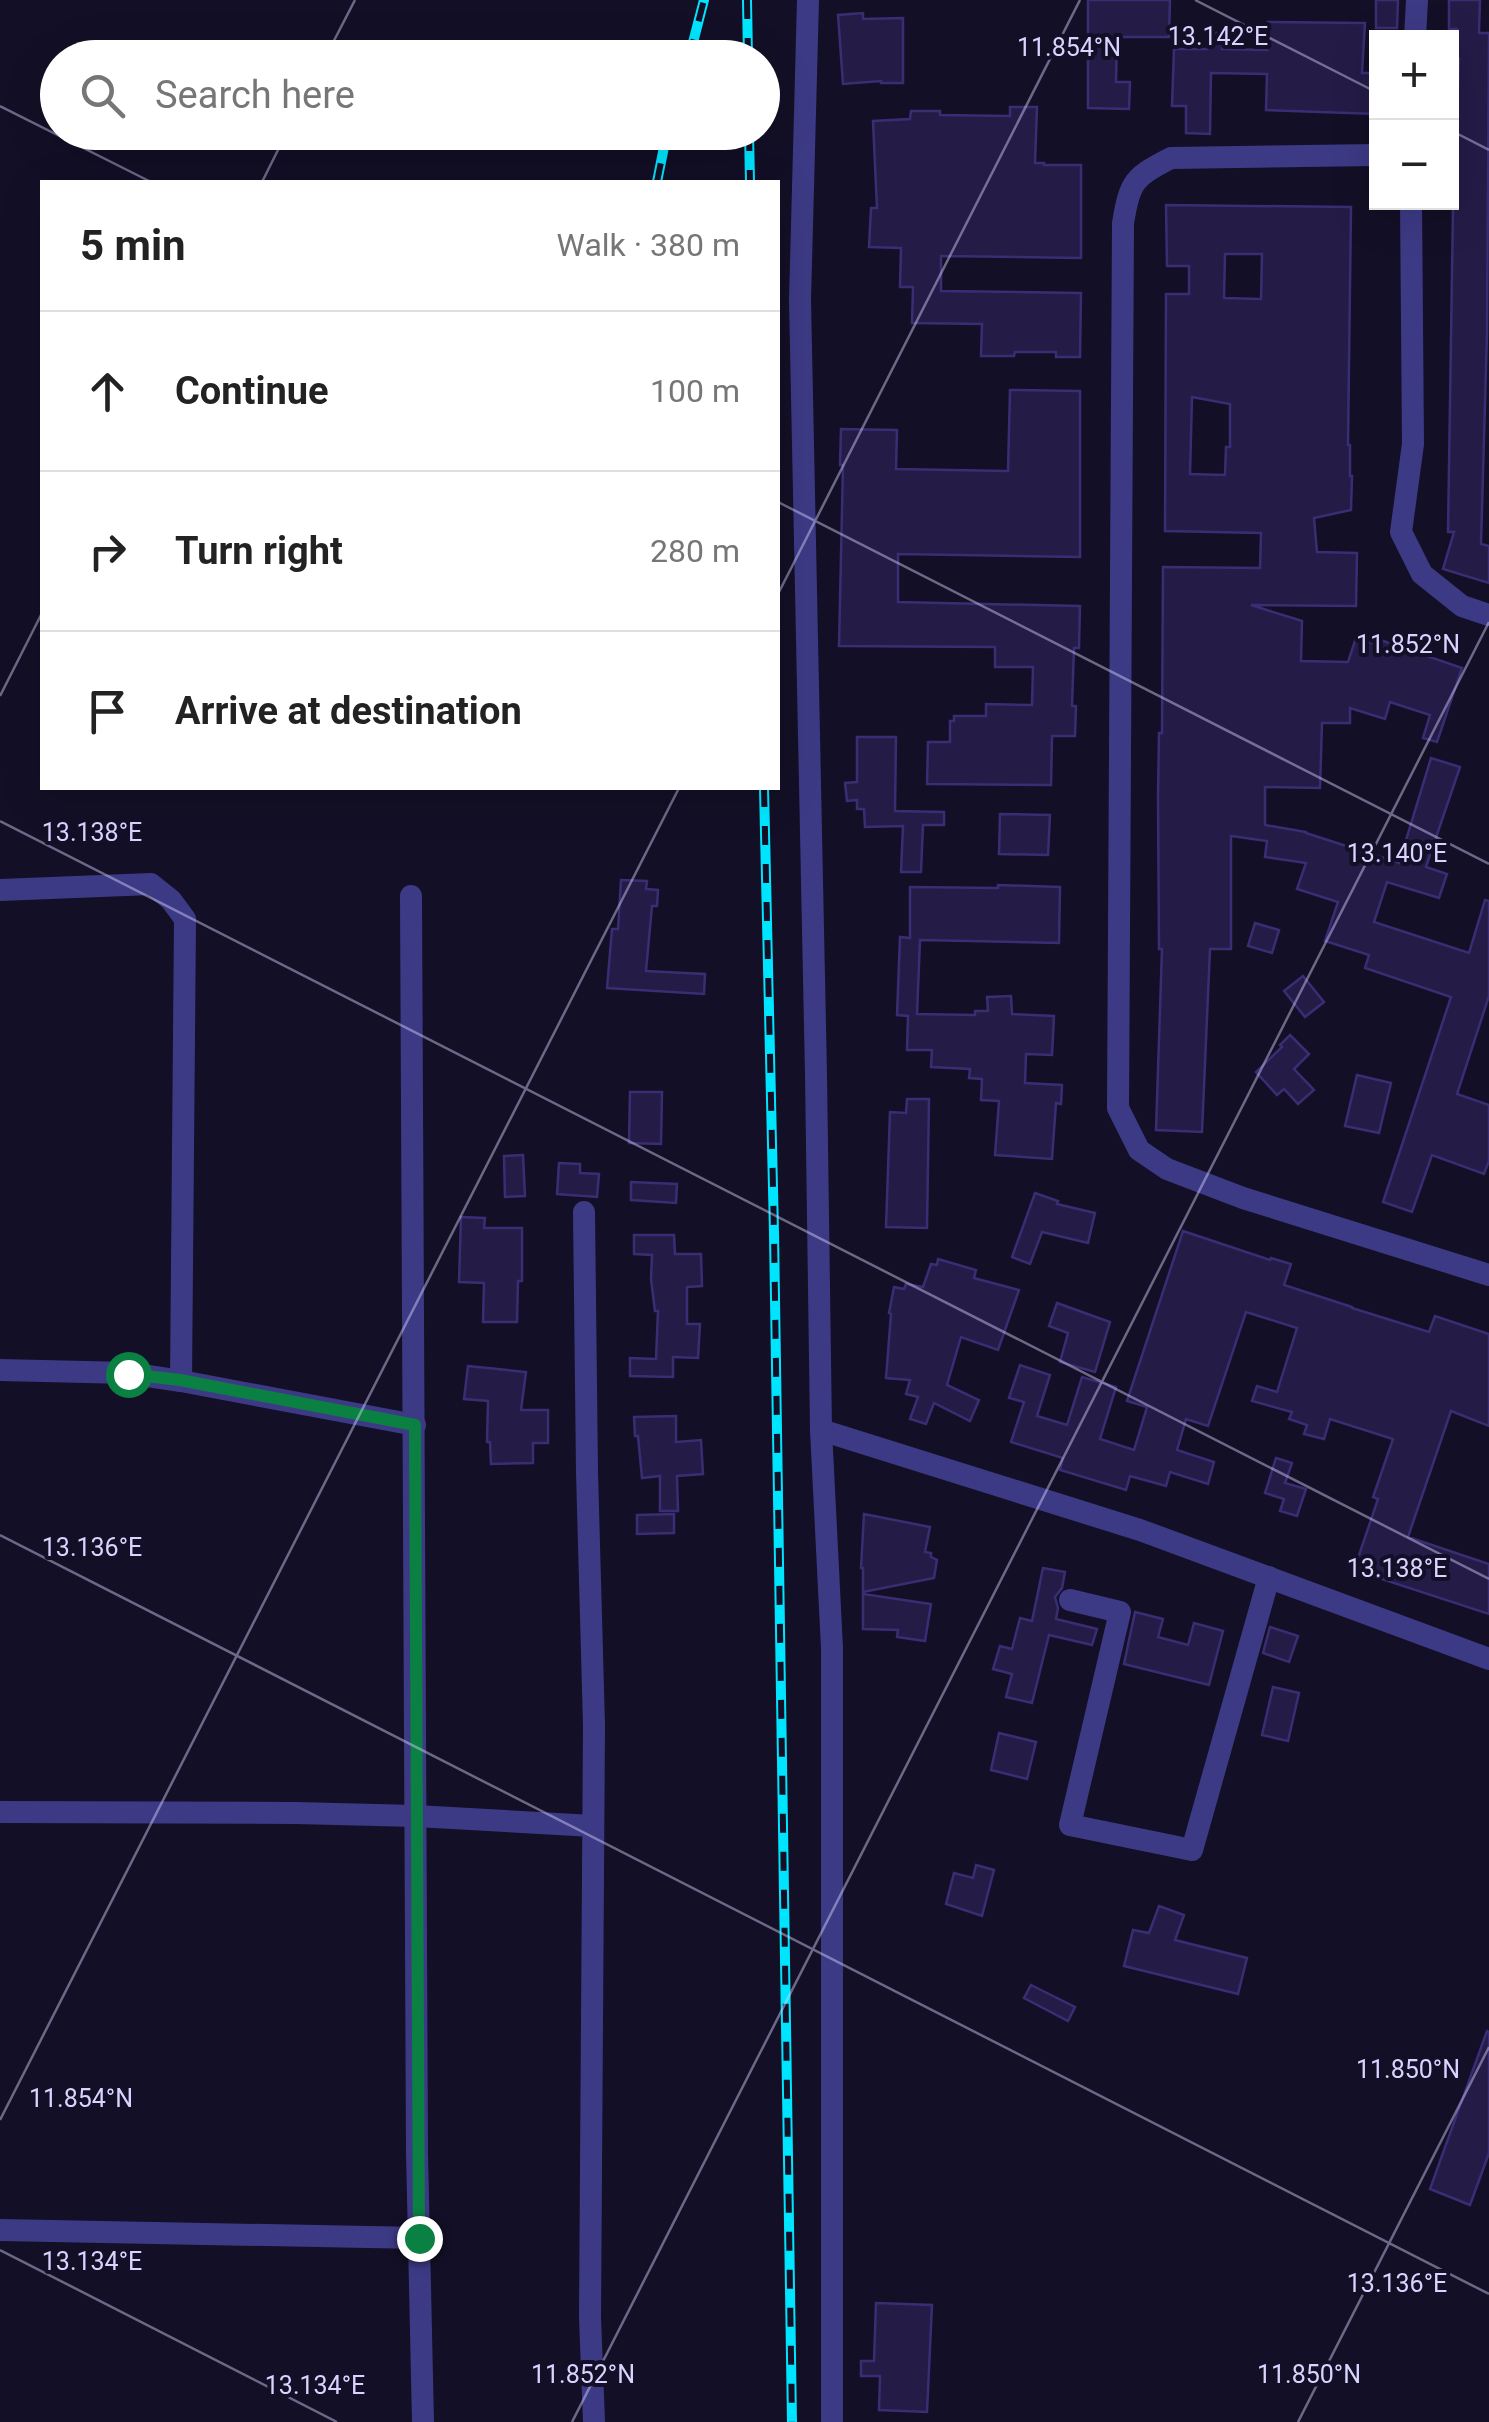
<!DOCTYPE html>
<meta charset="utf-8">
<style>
:root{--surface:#fff;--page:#f2f2f2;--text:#222;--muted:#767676;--line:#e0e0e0}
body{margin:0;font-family:Roboto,sans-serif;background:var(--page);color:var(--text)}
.controls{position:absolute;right:30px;top:30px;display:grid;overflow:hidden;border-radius:0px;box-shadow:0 10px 40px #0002}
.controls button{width:90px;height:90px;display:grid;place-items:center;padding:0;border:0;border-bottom:2px solid var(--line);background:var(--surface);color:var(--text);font:50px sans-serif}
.stop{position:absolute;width:30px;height:30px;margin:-22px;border:8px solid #0b8043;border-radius:50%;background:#fff}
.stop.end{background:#0b8043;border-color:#fff;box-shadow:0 2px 10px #0008}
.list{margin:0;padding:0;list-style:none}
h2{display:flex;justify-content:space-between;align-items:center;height:130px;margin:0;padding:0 40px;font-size:42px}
h2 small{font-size:32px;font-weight:400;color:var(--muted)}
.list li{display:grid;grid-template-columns:65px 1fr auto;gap:30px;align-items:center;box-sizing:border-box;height:160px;padding:0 40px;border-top:2px solid var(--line)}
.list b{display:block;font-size:38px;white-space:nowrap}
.list em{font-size:32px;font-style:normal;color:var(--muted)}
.icon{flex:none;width:55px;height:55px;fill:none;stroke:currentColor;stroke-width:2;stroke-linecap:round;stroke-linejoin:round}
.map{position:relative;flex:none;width:1489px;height:2422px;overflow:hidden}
.search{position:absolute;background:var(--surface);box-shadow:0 10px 40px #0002;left:40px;top:40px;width:740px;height:110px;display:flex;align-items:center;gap:25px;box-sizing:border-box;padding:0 35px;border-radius:55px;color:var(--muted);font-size:38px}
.panel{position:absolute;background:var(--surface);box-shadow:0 10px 40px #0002;left:40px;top:180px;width:740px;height:610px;border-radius:0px}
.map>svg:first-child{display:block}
.building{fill:#241b47;stroke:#3b2d73;stroke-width:2.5;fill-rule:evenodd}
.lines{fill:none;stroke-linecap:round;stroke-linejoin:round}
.minor{stroke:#3d3a85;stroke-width:22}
.rail-casing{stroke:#00e5ff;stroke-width:10}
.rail{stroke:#130f26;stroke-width:6;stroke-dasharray:19;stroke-linecap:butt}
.route{stroke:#0b8043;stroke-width:12}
.ticks{fill:none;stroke:#d9d4ff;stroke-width:2.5;stroke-opacity:0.45}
.ticks-label{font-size:25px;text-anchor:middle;fill:#d9d4ff;stroke:#130f26;stroke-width:8;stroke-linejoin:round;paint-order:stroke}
</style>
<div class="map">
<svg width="1489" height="2422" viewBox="0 0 1489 2422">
<rect width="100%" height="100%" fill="#130f26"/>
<g class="building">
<path d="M1088,0h82l-1,37h-52l-1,45h14l-1,27 -41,-1z"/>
<path d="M1376,0h22l-1,28h-21z"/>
<path d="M1449,0h31l-1,33h10l-2,300 -6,211 8,2v37l-46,-14 11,-37h-6l5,-323 6,-150h-2v-30h-8z"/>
<path d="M863,13v6l40,-1v65h-22v-2l-38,3 -5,-69z"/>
<path d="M1268,22l97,1 -3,50h14v41l-110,-4 1,-36 -56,-1 -1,61 -24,-1v-27h-14l2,-57h33v-16h15v16l45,1z"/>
<path d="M1010,107h27l-2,56h9v2h37v93l-140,-2v35l140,2 -1,64h-24v-5h-41l-1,4h-33l1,-32 -70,-1 1,-36h-13l1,-39 -32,-1 2,-39h6l-4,-87 37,-2 1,-8h29v4l70,1z"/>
<path d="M1166,205l185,2 -3,238h2v31h2l-1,34 -37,8 3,34 40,1 -1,53 -105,-1 51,16 -1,40 47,1 8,-24 17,5 2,-5 87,30 -25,74 -14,-4 7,-23 -40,-13 -5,17 -35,-11v15h-28l-2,65 -55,-1v38l41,7v1l93,30 32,-105 29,9 -34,100 21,7 -8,24 -52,-16 -13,40 95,31 16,-53 4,1v95l-32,98 32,11v56l-5,13 -52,-19 -20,57 -29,-10 68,-205 -86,-29 4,-13 -44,-14 13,-39 -41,-13 9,-26 -41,-6 2,-16 -36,-5v113h-21l-8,183 -46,-2 6,-181h-3l-1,-153 1,-63h3l1,-166 97,1 1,-35 -96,-2 1,-237h23v-28h-22zM1225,254h37l-1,45 -37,-1zM1192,397l38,7v43h-4l-1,28 -35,-1z"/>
<path d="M1010,390l70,1v166l-182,-3v48l182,4 -1,42h-5l-2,58h4l-1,30h-23l-1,49 -124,-1 1,-42h22v-21h4v-5h32v-12l46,1 1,-38h-38v-20l-156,-1 4,-181h-3l1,-36 56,1 -1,39 112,2z"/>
<path d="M857,737h39l-1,74 49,1v13h-21l-2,47h-20l2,-46 -38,1 -1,-18h-7v-9l-10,1 -2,-18 12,-1z"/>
<path d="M1000,814l50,1 -2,40 -49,-1z"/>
<path d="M621,880l26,1 -1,8 12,1 -1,16h-5l-6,65 59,3 -1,20 -97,-6 5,-59h6z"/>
<path d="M998,885l62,2 -1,56 -139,-3 -3,74 58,1v-4h13l-1,-14 24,-1 1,18 42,2 -2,39 -26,-1 -1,29 37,2 -1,19 -5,-1 -4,56 -57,-4 4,-54 -18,-1 1,-21 -13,-1 1,-9 -39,-2 1,-17h-25l1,-34 -11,-1 3,-78 10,1v-51l88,1z"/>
<path d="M1255,923l24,7 -7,23 -24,-7z"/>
<path d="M1303,976l21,26 -19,15 -21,-26z"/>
<path d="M1290,1035l19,19 -15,15 20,21 -16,14 -14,-15 -7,6 -21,-23 26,-25 -2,-2z"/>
<path d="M1357,1075l34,8 -12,50 -34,-7z"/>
<path d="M630,1092h32l-1,52 -32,-1z"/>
<path d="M907,1099h22l-2,129 -41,-1 4,-115 16,1z"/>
<path d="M523,1155l2,41 -20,1 -1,-41z"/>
<path d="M559,1163l21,1v9l19,1 -2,23 -40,-3z"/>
<path d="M631,1182l46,2 -1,19 -45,-3z"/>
<path d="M1035,1193l23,8 -1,3 38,9 -7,30 -46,-11 -12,32 -18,-7z"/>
<path d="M461,1217l24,1 -1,10h38v53h-4l-1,41h-34l1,-39 -25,-1z"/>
<path d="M1183,1231l87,29 1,-2 20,6 -7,21 68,22v1l77,24 6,-16 54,18v92l-38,-15 -43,126 81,27v50l-135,-44 24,-71 -5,-2 20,-58 -63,-20 -6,20 -20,-5 3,-9 -18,-6 3,-7 -40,-11 5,-15 20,6 20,-64 -51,-16 -38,114 -22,-7 -9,31 37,12 -6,22 -38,-12 -4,14 -36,-10 -4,14 -66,-20 3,-12 -52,-16 13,-40 -15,-4 11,-33 30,10 -13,41 30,9 15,-48 34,10 -16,52 34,11 13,-43 -20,-6z"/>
<path d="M634,1235h40l1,19h26l1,32 -15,1v37h13l-2,34 -25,-1v20l-43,-1v-18l26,1 2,-48h-3l-4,-32 1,-24 -18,-1z"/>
<path d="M938,1259l38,11 -2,8 45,12 -21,60 -37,-13 -14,48 32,15 -9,21 -36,-18 -8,21 -16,-5 8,-22 -12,-3 4,-14 -24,-2 5,-64 -2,-1 5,-26 10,2 2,-5 17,3 8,-23 6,1z"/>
<path d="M1057,1303l53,19 -15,50 -35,-10 8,-29 -19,-7z"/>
<path d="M468,1366l58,6 -5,38h27v33h-15v20l-42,1 -1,-22h-3l1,-41 -24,-2z"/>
<path d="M676,1416v26l25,-2 2,34 -26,2 1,35h-18v-35l-18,2 -4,-42h-3l-1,-19z"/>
<path d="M1276,1458l16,5 -7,20 21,6 -9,27 -17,-5 4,-12 -19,-6z"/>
<path d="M674,1514v19l-37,1v-19z"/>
<path d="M864,1514l66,13 -5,25 6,1v4l6,3 -3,18 -71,14v-24h-2z"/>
<path d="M1043,1568l22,4 -3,16 -7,9 3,11 -2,11 41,10 -5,16 -43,-10 -17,68 -26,-6 6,-23 -19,-5 7,-23 12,3 8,-31 12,3z"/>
<path d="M863,1594l68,10 -6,37 -28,-4 1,-7 -35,-1z"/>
<path d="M1135,1612l28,7 -5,18 30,8 6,-22 29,8 -14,54 -85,-21z"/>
<path d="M1270,1627l28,9 -9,26 -26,-9z"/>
<path d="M1273,1687l26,6 -11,48 -26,-6z"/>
<path d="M999,1733l37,9 -9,37 -36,-9z"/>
<path d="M976,1865l18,5 -12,46 -36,-12 8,-31 19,5z"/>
<path d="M1159,1906l25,9 -9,25 72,18 -9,36 -114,-28 9,-36 16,3z"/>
<path d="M1031,1985l44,22 -7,14 -44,-23z"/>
<path d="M1487,2031l2,1v121l-19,52 -40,-16z"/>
<path d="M876,2303l56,2 -5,107 -48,-2 1,-34h-19v-15h13z"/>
</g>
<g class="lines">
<g class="minor">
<path d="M808,0l-8,300 16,774 5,356 11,218v774"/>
<path d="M1415,38l2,-38"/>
<path d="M1376,155l-205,3c-37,19 -41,23 -48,65l-5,885 21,42 28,19 76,29 246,77"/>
<path d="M1411,202l2,242 -12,88 21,42 40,32 27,9"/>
<path d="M0,890l151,-6 20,16 14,19 -4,462"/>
<path d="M411,896l6,1256 6,270"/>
<path d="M584,1212l3,260 7,253 -4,592 4,105"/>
<path d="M0,1370l128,3 53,8 234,44"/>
<path d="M821,1430l319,100 349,129"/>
<path d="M1070,1600l50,12 -50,213 122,25 77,-273"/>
<path d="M0,1812l296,1 120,3 177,10"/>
<path d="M0,2230l419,8"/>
</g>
<g class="rail-casing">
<g id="rail">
<path d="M747,0l1,58"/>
<path d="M689,58l15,-58"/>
<path d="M749,132l1,50"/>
<path d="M657,182l10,-50"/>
<path d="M764,788l10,445 18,1189"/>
</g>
</g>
<use href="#rail" class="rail"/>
</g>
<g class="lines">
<path class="route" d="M128,1374l52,6 235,45 4,813"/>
</g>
<path class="ticks" d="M1195,0l181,92M325,58l30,-58M0,106l151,76M1452,131l37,19M262,182l25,-50M778,502l711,362M778,594l302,-594M0,696l42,-83M0,821l1489,758M0,1535l1489,759M0,2120l679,-1332M0,2250l337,172M572,2422l917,-1800M1298,2422l191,-375"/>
<g class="ticks-label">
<text x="1218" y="45">13.142°E</text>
<text x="1069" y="56">11.854°N</text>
<text x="1408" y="653">11.852°N</text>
<text x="92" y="841">13.138°E</text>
<text x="1397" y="862">13.140°E</text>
<text x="92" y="1556">13.136°E</text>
<text x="1397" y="1577">13.138°E</text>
<text x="1408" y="2078">11.850°N</text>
<text x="81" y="2107">11.854°N</text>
<text x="92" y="2270">13.134°E</text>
<text x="1397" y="2292">13.136°E</text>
<text x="583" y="2383">11.852°N</text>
<text x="1309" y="2383">11.850°N</text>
<text x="315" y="2394">13.134°E</text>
</g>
</svg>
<div class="controls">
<button>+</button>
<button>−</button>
</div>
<div class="stop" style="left:128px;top:1374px"></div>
<div class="stop end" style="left:419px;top:2238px"></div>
<div class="search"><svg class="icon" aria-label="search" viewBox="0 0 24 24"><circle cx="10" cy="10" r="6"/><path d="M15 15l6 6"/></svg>Search here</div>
<section class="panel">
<h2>5 min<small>Walk · 380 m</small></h2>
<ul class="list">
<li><svg class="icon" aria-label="ahead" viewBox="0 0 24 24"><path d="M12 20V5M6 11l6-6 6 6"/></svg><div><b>Continue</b></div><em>100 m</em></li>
<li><svg class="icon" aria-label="right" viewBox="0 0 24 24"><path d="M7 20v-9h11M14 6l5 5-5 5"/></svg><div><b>Turn right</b></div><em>280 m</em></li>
<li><svg class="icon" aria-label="arrive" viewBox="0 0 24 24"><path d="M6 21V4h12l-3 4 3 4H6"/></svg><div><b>Arrive at destination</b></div></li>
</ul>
</section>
</div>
